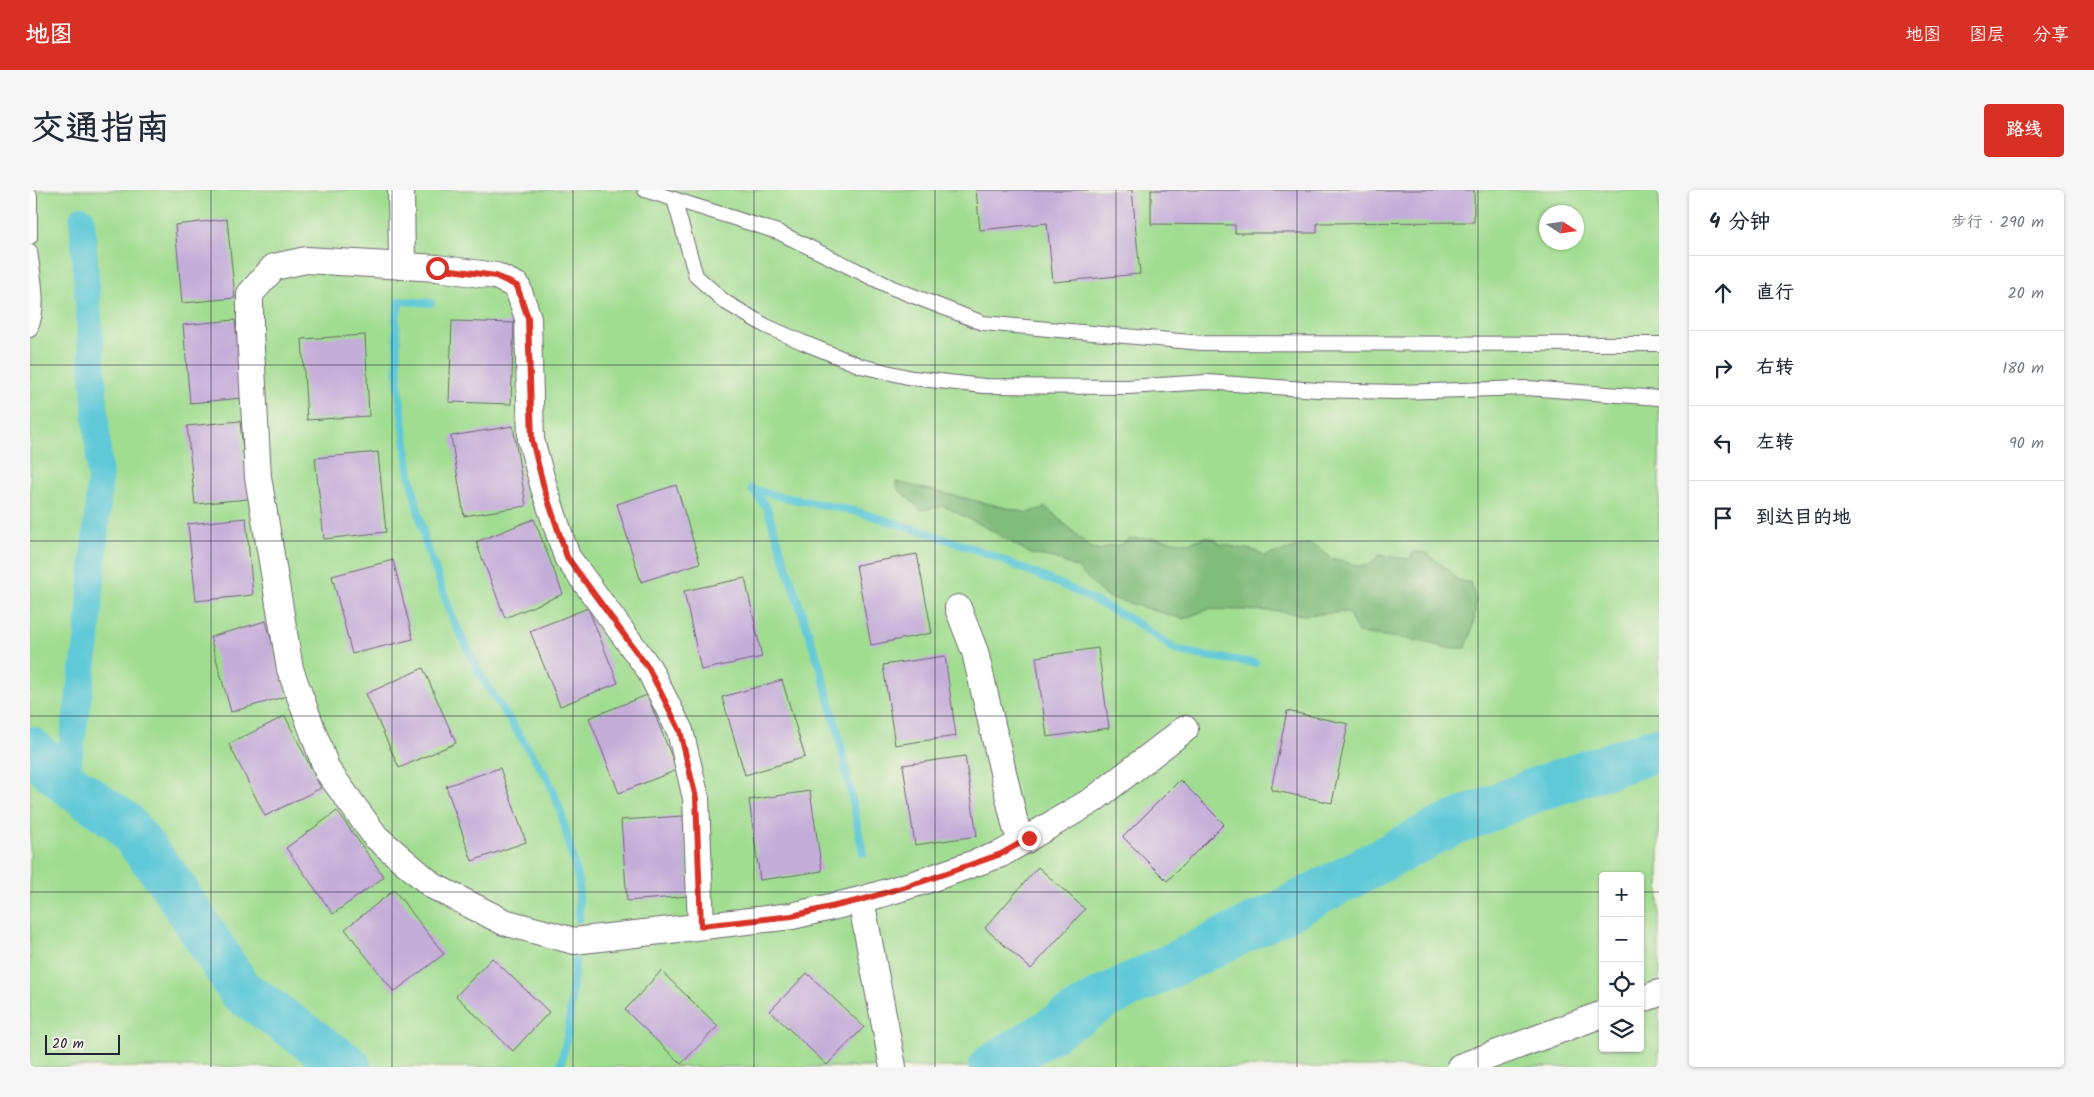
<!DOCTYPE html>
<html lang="zh">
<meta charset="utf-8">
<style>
:root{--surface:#fff;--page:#f6f6f7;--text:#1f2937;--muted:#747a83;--line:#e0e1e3;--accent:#d93025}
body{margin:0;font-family:Kalam,"LXGW WenKai TC",sans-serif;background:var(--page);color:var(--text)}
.controls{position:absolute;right:15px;bottom:15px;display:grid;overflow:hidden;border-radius:5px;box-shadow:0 1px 4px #0004}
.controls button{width:45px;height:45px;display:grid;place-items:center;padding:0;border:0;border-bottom:1px solid var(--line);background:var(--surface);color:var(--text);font:25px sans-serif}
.compass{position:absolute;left:1509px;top:15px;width:45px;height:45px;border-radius:50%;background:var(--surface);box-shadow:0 1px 4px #0004;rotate:102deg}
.scale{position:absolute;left:15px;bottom:12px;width:75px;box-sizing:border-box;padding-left:5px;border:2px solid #22223b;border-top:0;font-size:14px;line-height:18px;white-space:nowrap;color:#22223b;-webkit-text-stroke:4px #f7f3e8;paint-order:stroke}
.stop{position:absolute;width:15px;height:15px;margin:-11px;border:4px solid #d93025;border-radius:50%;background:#fff}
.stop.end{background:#d93025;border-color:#fff;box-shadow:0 1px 5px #0008}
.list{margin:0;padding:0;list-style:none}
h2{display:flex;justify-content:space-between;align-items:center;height:65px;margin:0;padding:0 20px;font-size:21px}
h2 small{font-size:16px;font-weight:400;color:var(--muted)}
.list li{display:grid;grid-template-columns:32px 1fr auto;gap:15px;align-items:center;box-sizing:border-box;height:75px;padding:0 20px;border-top:1px solid var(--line)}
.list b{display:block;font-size:19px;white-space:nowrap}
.list em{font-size:16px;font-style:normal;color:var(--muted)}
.icon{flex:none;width:28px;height:28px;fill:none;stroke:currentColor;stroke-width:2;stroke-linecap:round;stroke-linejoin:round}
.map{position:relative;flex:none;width:1629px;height:877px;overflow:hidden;border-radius:5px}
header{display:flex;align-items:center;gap:30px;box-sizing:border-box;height:70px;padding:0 25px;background:var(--accent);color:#fff}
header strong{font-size:24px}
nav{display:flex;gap:28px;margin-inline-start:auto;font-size:18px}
.intro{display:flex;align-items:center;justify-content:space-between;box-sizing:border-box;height:120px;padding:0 30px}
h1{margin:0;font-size:35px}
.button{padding:12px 22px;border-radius:5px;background:var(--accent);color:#fff;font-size:18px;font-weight:700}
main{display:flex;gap:30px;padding:0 30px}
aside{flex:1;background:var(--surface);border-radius:5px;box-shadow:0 1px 4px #0004}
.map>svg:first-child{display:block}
.green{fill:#a1dd91;stroke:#628066;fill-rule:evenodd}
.forest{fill:#80bc7b;stroke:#516f5b}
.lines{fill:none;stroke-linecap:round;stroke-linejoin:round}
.stream{stroke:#5ec9d8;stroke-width:8}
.canal{stroke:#5ec9d8;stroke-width:26}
.river{stroke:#5ec9d8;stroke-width:45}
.building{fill:#c5add9}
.lane-casing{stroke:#6b676f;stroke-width:16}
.street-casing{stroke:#6b676f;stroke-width:28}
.lane{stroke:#fff;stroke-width:14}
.street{stroke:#fff;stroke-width:26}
.route{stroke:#d93025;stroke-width:6}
.grid{fill:none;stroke:#22223b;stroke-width:1;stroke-opacity:0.55}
</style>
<header>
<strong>地图</strong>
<nav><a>地图</a><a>图层</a><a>分享</a></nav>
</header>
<div class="intro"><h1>交通指南</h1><a class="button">路线</a></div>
<main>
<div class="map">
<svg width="1629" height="877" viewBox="0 0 1629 877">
<rect width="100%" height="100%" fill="#f7f3e8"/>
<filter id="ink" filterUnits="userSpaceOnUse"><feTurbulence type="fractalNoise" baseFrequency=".02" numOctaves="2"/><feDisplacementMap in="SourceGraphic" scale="10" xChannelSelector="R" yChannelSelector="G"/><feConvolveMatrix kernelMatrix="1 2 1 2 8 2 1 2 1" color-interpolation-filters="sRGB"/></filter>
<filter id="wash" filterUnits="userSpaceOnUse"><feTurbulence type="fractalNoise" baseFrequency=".0096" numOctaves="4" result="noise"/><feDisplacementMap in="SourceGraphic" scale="20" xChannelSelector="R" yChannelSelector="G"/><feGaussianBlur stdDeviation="1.12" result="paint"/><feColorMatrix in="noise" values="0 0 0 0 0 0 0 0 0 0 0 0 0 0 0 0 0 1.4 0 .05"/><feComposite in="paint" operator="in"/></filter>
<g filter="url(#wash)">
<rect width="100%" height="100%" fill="#f3e7cf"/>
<path class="green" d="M0,0h1629v877h-1629zM1516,22h30v30h-30zM1573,686h37v172h-37z"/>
<path class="forest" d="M866,292l132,31 18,-6 44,40 9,4 10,-5 11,-1 9,-6 25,-1 35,5 16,-6 9,2 6,5 36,7 9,6c9,-5 18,-5 27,-8 20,-9 23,-5 39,10 18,-1 33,19 48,-4l30,4 5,-7 12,1 25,19 6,8 14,3c9,22 2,43 -5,65h-17l-40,-9 -51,-6 -10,-21 -44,3 -26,-4 -69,-2 -26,10 -78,-23 -28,-28 -23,-10 -23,-4 -42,-25 -45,-23 -23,4 -23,-21z"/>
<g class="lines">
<g class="stream">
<path d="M401,113l-31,-2 -4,17 2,65 12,91 15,67 28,78 28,57 67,103 12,30 19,74v36"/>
<path d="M722,299l31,8 72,14 70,21 58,20 84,35 67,34 42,29 29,6 50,7"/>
<path d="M722,299l15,19 53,159 19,69 24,117"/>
<path d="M530,877l8,-34 7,-71"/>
</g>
<path class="canal" d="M36,592l21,-140 13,-165 -18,-258"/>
<g class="river">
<path d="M0,559l36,33 58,41 47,60 69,107 109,77"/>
<path d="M961,877l113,-69 176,-85 157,-82 103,-43 119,-39"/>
</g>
</g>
<g id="blocks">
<g class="building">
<path d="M946,0h156l8,84 -87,8 -6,-59 -67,7z"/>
<path d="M1121,0h323v32l-157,1v10h-82v-8l-84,-1z"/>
<path d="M197,29l8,79 -53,5 -7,-78z"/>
<path d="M205,130l8,78 -53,5 -7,-78z"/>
<path d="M422,131l62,2 -3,81 -62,-2z"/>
<path d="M335,145l4,81 -62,4 -5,-81z"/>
<path d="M210,231l8,78 -53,5 -8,-78z"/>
<path d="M483,236l13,80 -62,10 -13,-80z"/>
<path d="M348,262l8,80 -62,7 -9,-81z"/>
<path d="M646,295l24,78 -59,19 -24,-78z"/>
<path d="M216,328l7,77 -57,6 -8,-77z"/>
<path d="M504,329l29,75 -58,24 -29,-76z"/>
<path d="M887,364l15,79 -61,12 -15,-80z"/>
<path d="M363,370l20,79 -61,15 -20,-78z"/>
<path d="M715,388l17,79 -61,13 -17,-79z"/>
<path d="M558,418l30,75 -58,23 -30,-75z"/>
<path d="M236,431l21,75 -56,16 -21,-75z"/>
<path d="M1068,458l11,80 -62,9 -11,-80z"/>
<path d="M915,466l11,80 -61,9 -12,-80z"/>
<path d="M393,478l33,75 -57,25 -33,-74z"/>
<path d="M752,490l23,77 -60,18 -23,-78z"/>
<path d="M617,505l30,75 -58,23 -30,-75z"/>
<path d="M1257,521l61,13 -16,79 -61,-13z"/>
<path d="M255,526l36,72 -56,28 -36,-72z"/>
<path d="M935,566l12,80 -62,9 -12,-80z"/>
<path d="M470,578l26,74 -54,19 -26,-75z"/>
<path d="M1150,590l44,44 -57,57 -44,-44z"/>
<path d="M780,601l12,80 -62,9 -11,-80z"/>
<path d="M307,621l47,66 -51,37 -47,-66z"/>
<path d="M653,626l7,80 -63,5 -6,-81z"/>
<path d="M1008,677l47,42 -54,60 -46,-41z"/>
<path d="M364,700l50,64 -50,38 -49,-63z"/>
<path d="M462,768l57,54 -36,39 -57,-55z"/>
<path d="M631,781l57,55 -37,38 -56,-54z"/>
<path d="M777,783l57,54 -37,38 -57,-54z"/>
</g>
</g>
</g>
<g filter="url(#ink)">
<use href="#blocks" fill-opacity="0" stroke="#6b676f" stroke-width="1"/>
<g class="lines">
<g class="lane-casing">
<g id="lane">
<path d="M615,0l133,42 115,56 90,35 219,20 457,1"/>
<path d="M0,6v41"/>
<path d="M644,9l22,77 29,26 41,24 36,16 59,24 51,12 72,8 144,1 79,-5 111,8 79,2 130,-4 132,10"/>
<path d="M0,61c3,24 11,56 0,79"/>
</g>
</g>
<g class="street-casing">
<g id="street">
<path d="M371,0l1,76"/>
<path d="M928,418l17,44 41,176 10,12"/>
<path d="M831,710l32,167"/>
<path d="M671,736l-5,-128 -16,-67 -31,-62 -82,-112 -23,-69 -13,-48 -3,-122 -11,-32 -21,-10 -59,-8 -131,-8 -32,7 -24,27v37l8,146 32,192 37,101 49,67 57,49 71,36 70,19 218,-25 69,-16 63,-19 77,-27 92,-54 92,-71"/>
<path d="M1610,810l19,-7"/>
<path d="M1430,877l143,-53"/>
</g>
</g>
<use href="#lane" class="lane"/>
<use href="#street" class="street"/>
</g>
</g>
<g class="lines" filter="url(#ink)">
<path class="route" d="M407,78l59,8 21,10 11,32 4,122 12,48 23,69 82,112 31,62 16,67 5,128 91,-10 69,-16 63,-19 77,-27 28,-16"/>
</g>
<path class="grid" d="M181,0v877M362,0v877M543,0v877M724,0v877M905,0v877M1086,0v877M1267,0v877M1448,0v877M0,175h1629M0,351h1629M0,526h1629M0,702h1573M1610,702h19"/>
</svg>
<div class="controls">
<button>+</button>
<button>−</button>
<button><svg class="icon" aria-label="locate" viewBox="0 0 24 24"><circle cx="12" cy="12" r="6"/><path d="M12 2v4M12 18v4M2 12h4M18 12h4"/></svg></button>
<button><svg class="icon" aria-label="layers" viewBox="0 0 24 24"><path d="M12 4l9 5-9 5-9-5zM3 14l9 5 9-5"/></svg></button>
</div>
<svg class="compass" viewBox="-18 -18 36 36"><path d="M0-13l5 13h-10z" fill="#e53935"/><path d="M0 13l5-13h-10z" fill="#747a83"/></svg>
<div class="scale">20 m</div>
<div class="stop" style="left:407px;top:78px"></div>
<div class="stop end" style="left:999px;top:648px"></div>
</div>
<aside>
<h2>4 分钟<small>步行 · 290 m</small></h2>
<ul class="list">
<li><svg class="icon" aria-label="ahead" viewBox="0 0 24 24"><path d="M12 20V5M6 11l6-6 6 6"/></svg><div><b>直行</b></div><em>20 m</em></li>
<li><svg class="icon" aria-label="right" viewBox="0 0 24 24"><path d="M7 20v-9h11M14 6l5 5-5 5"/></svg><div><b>右转</b></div><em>180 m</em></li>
<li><svg class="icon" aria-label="left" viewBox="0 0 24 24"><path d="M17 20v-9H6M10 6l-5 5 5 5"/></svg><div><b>左转</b></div><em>90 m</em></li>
<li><svg class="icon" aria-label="arrive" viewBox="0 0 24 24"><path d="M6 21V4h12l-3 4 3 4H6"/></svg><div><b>到达目的地</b></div></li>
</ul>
</aside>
</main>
